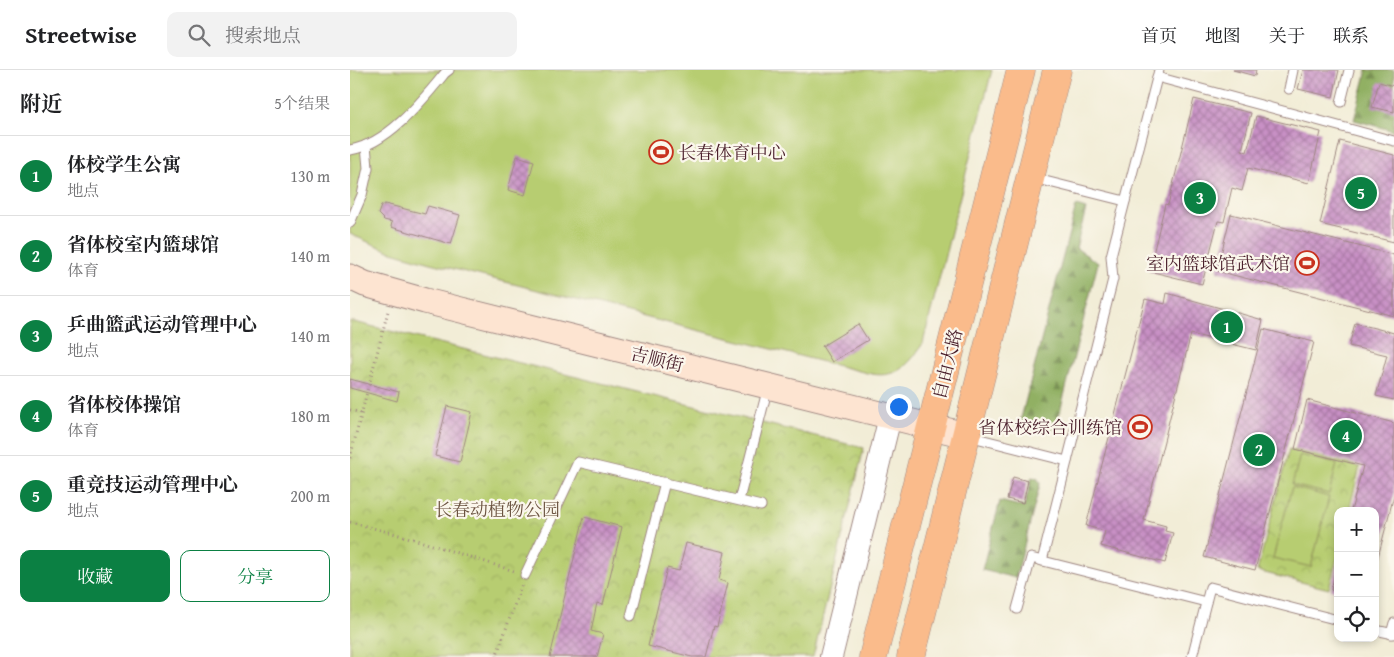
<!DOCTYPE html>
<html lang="zh">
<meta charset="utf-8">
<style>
:root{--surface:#fff;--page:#f2f2f2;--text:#202124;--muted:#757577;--line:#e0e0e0;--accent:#0b8043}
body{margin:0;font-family:"Gentium Book Plus","Noto Serif SC",serif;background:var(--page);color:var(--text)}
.controls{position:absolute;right:15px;bottom:15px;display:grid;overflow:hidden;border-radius:10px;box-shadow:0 2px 8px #0003}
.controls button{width:45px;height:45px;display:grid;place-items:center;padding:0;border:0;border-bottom:1px solid var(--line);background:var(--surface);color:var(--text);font:25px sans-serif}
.you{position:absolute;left:548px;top:336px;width:18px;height:18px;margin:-12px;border:4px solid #fff;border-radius:50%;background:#1a73e8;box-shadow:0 0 0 8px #1a73e833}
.badge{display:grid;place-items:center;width:32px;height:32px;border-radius:50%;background:var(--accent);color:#fff;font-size:16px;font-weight:700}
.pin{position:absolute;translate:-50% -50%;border:2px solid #fff;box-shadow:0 1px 5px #0006}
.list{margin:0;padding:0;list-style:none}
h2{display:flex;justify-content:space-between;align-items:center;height:65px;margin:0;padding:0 20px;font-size:21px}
h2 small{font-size:16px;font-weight:400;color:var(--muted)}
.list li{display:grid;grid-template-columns:32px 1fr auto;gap:15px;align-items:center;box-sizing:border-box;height:80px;padding:0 20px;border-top:1px solid var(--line)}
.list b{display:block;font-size:19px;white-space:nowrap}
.list p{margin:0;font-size:16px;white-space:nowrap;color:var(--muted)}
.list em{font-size:16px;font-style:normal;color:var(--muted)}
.actions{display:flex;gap:10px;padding:15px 20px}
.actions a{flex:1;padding:11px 0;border:1px solid var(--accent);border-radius:10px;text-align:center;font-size:18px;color:var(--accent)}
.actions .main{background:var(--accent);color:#fff}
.icon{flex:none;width:28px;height:28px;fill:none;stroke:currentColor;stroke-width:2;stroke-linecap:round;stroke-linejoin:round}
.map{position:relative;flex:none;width:1044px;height:587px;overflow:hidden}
header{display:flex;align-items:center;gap:30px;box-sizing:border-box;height:70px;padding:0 25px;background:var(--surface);border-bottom:1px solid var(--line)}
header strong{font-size:24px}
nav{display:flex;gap:28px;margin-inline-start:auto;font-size:18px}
.search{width:350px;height:45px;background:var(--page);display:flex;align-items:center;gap:12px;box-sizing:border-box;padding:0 18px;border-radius:10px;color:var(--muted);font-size:19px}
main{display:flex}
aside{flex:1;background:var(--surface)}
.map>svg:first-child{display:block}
.forest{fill:url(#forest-firs);stroke:#6e6847}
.park{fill:url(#park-crowns);stroke:#80764e}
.pitch{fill:#b7cd71;stroke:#80764e}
.building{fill:url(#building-cross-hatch)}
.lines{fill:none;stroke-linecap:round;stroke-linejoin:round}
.service-casing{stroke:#9e8681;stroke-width:11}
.tertiary-casing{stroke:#9e8681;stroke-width:24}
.secondary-casing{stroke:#9e8681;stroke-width:27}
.primary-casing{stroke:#9e8681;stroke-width:29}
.path{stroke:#9e8681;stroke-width:3;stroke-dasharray:1 4;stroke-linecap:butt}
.service{stroke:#fff;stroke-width:9}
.tertiary{stroke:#fff;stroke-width:22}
.secondary{stroke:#fde4d1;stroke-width:25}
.primary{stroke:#fabb8b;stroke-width:28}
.labels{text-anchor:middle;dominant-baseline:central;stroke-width:4.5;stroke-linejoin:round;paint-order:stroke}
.poi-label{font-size:18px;fill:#4a1f2b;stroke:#fbf7ec;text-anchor:end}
.street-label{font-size:18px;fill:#4a1f2b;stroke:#fbf7ec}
.park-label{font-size:18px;fill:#6b5340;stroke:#fbf7ec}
</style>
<header>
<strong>Streetwise</strong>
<div class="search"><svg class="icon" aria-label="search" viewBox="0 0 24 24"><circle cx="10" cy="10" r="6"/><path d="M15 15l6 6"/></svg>搜索地点</div>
<nav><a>首页</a><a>地图</a><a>关于</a><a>联系</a></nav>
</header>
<main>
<aside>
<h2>附近<small>5个结果</small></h2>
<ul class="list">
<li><span class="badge">1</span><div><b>体校学生公寓</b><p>地点</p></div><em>130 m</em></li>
<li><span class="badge">2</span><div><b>省体校室内篮球馆</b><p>体育</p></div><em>140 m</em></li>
<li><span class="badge">3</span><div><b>乒曲篮武运动管理中心</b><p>地点</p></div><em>140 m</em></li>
<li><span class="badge">4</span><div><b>省体校体操馆</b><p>体育</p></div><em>180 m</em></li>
<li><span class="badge">5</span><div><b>重竞技运动管理中心</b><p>地点</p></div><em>200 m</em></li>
</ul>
<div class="actions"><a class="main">收藏</a><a>分享</a></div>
</aside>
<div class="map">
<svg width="1044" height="587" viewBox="0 0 1044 587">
<defs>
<pattern id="forest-firs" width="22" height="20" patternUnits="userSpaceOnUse" patternTransform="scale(1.25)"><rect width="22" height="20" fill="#91b063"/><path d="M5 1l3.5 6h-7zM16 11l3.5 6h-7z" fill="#788f52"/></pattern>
<pattern id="park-crowns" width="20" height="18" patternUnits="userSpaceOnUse" patternTransform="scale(1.25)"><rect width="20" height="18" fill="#b7cd71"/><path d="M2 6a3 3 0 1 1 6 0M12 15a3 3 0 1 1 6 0" fill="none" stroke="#9fb062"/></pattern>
<pattern id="building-cross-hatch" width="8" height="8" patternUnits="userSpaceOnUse" patternTransform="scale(1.25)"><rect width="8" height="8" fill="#c890c5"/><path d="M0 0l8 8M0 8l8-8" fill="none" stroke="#a475a0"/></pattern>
</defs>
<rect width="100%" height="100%" fill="#fbf7ec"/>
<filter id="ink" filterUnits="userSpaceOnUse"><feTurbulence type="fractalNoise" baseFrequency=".02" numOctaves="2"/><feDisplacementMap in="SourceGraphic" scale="10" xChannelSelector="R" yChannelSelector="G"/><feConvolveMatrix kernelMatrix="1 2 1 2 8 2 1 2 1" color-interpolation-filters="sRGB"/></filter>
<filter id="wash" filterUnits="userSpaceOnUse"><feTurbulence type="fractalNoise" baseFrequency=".0096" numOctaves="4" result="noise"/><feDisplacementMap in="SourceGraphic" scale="20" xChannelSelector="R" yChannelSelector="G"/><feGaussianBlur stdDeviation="1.12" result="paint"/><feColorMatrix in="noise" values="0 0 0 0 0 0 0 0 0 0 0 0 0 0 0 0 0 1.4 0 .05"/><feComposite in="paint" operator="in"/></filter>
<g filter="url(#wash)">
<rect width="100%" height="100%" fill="#f2edd7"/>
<g class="forest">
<path d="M1017,0h27v61l-40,-11z"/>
<path d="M726,136l10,3 -10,39 22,15 -42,164 -6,5 -31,-6z"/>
<path d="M682,407l6,2 2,5 -24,94 -34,-8 18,-69 24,6z"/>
</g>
<g class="park">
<path d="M0,251l514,127 -51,209h-463z"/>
<path d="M939,379l71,18 -11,44h-11v44l-9,34 -72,-18z"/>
</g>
<g class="pitch">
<path d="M0,0h642l-69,273c-14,23 -28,37 -56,30l-437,-110 -41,-12 -39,-17z"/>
<path d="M950,385l37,9 -8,30 -37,-9z"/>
<path d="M942,417l37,10 -18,70 -38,-9z"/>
</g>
<g id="blocks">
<g class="building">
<path d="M883,0h23l-1,6z"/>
<path d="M953,0h36l-6,27 -35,-8z"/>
<path d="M1029,12l15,4v26l-22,-5z"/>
<path d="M844,29l57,14 -9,37 5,2 9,-36 65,16 -12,51 -61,-15 -6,23 -10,-3 -8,34 -6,-1 -16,63 -53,-13 16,-67 3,1z"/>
<path d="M990,71l54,14v87l-74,-18z"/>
<path d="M167,86l17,5 -9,34 -17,-5z"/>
<path d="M35,134l40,10 3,-8 32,9 -9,29 -60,-17 1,-5 -8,-2 -6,-6 3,-8z"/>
<path d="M881,144l163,41v61l-177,-45z"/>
<path d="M817,223l96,27 -7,30 -65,-16 -47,186 22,6 -1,5 8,2 -8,30 -64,-17 4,-15 -19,-5 59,-227 20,5z"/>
<path d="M1005,253l39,10v67l-18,-4 11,-41 -38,-9z"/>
<path d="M508,254l10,16 -36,22 -10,-16z"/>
<path d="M913,259l51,13 -59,228 -51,-13z"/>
<path d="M0,309l49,13 -2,9 -47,-13z"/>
<path d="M957,330l87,23v72l-18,70 -1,-54h-24l12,-45 -68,-17z"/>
<path d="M97,336l25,6 -12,50 -25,-6z"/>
<path d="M663,407l15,4 -5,22 -16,-4z"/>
<path d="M234,447l38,10 -19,78 -6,-2 -6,28 12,3 -6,23h-47z"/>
<path d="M336,473l39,9 -6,28 9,3 -11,44 -3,-1 -8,31h-14l-44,-11 19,-78 12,3z"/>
<path d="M987,494l1,1v27l-7,-2z"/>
</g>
</g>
</g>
<g filter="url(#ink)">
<use href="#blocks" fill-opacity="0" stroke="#9e8681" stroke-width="1"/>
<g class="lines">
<g class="service-casing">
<g id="service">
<path d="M807,7l237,64"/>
<path d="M939,19l4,-19"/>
<path d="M991,32l8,-32"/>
<path d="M0,80c38,-6 72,-49 95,-77l4,-3"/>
<path d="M683,108l92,23"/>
<path d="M0,153l12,-28 6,-27 -2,-23"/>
<path d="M618,366l99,25"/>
<path d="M389,430l29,-113"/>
<path d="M692,491l71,-282 -2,-23 48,-186"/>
<path d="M175,505l53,-113 183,44"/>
<path d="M667,539l14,-51 175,44"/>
<path d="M281,546l34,-134"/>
<path d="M1025,560l19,4"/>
<path d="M1041,564l3,-11"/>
<path d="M842,587l18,-70 128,33"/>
</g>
</g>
<g class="tertiary-casing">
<path id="tertiary" d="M481,587l59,-240"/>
</g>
<g class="secondary-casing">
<path id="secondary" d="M0,207l15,7 60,17 540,134"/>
</g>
<g class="primary-casing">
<g id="primary">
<path d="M523,587l148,-587"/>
<path d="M561,587l146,-587"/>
</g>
</g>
<g class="path">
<path d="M0,340l11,3"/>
<path d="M0,388l38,-147"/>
<path d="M0,452l57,15 107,34"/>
<path d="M146,587l26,-73"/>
</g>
<use href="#service" class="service"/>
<use href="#tertiary" class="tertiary"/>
<use href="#secondary" class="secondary"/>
<use href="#primary" class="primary"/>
</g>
</g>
<defs>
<g id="stadium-ring" transform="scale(1.25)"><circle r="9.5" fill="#fbf7ec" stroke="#c8321e" stroke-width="1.5"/><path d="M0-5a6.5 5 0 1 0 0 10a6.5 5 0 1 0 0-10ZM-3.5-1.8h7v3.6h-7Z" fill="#c8321e"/></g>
</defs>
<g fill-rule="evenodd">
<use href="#stadium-ring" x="311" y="82"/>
<use href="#stadium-ring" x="957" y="193"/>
<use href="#stadium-ring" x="790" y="357"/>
</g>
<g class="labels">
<g class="poi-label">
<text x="328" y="82" text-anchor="start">长春体育中心</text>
<text x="940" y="193">室内篮球馆武术馆</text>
<text x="772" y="357">省体校综合训练馆</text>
</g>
<g class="street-label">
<text transform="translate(307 289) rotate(14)">吉顺街</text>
<text transform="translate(597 294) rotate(-76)">自由大路</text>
</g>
<g class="park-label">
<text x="147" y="439">长春动植物公园</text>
</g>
</g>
</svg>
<div class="controls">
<button>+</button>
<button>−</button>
<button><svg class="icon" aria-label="locate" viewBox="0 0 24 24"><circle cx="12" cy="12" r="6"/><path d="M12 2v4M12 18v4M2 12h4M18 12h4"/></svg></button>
</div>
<div class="you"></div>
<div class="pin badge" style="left:877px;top:257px">1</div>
<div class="pin badge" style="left:909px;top:380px">2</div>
<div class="pin badge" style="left:850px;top:128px">3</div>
<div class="pin badge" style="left:996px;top:366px">4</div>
<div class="pin badge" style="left:1011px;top:123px">5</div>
</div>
</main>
